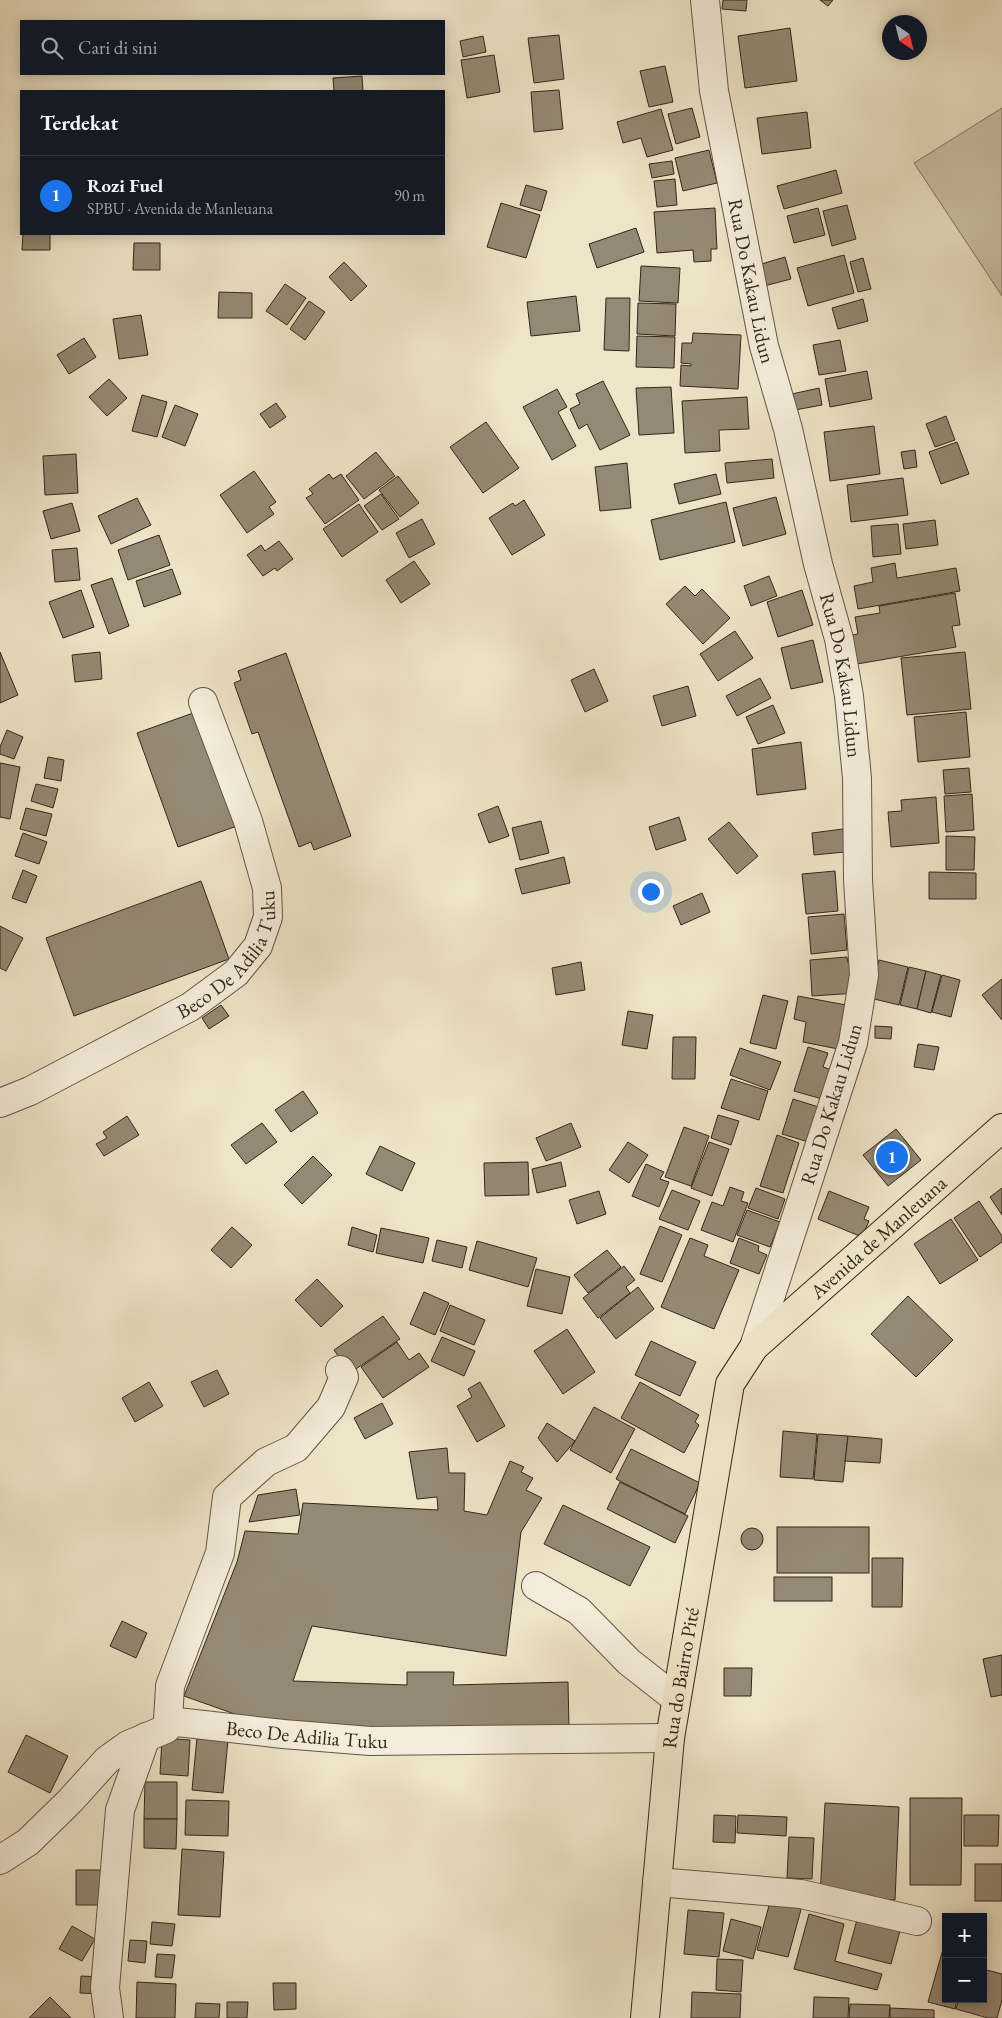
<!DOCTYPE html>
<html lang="id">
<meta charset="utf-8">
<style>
:root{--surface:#171b24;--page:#20242c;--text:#f1f3f6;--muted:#9ea1a6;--line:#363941;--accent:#1a73e8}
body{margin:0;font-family:"EB Garamond",serif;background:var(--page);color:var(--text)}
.controls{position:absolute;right:15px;bottom:15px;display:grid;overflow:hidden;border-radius:0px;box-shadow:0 2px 12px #0003}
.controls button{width:45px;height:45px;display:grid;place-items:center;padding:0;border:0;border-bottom:1px solid var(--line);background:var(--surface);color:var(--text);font:25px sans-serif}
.compass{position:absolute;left:882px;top:15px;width:45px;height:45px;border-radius:50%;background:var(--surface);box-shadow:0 2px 12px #0003;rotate:145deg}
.you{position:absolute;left:650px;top:891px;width:18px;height:18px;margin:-12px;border:4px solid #fff;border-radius:50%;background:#1a73e8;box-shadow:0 0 0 8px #1a73e833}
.badge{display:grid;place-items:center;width:32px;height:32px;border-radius:50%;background:var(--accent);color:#fff;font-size:16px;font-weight:700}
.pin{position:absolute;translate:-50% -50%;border:2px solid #fff;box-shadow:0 1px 5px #0006}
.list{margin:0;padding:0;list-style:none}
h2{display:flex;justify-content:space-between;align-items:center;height:65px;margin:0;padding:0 20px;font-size:21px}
h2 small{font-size:16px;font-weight:400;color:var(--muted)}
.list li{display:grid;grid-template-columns:32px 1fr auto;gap:15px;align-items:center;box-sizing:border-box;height:80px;padding:0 20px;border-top:1px solid var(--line)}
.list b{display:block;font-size:19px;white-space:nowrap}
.list p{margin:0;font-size:16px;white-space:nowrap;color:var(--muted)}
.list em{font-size:16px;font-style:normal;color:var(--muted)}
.icon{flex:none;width:28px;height:28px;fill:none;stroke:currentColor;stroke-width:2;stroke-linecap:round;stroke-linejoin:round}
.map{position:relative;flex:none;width:1002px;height:2018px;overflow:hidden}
.search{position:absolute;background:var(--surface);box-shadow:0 2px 12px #0003;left:20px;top:20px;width:425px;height:55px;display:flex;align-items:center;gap:12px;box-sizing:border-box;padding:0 18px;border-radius:0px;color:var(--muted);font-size:19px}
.panel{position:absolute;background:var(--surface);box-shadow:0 2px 12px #0003;left:20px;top:90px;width:425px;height:145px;border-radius:0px}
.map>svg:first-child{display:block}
.green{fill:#cec4aa;stroke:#807562}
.building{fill:#948974;stroke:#32261b}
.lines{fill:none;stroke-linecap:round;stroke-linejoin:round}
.minor-casing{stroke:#615646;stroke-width:30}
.major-casing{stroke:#32261b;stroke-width:30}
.minor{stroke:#f4eddb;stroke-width:28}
.major{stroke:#eee4c7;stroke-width:28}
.labels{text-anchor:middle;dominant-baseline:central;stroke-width:4;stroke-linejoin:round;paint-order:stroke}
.street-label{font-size:20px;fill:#32261b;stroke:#f4eddb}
</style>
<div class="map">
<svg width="1002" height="2018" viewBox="0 0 1002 2018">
<rect width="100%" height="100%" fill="#eee4c7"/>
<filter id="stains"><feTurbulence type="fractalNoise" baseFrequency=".004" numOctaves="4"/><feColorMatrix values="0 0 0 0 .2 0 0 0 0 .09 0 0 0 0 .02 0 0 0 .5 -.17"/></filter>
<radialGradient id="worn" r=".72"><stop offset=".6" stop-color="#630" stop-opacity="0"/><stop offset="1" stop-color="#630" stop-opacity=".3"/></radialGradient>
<path class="green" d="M1002,108v188l-88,-133z"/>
<g class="building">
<path d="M723,0h24l-1,11 -24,-2z"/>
<path d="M820,0h13l-5,6z"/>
<path d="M790,28l7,53 -52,7 -7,-52z"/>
<path d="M559,35l5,44 -30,4 -6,-45z"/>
<path d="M483,36l3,16 -23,5 -3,-16z"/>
<path d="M494,55l6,37 -33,6 -6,-38z"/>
<path d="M665,66l8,36 -24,5 -9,-36z"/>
<path d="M362,76l1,15h-29l-1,-13z"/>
<path d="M559,90l4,39 -29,3 -3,-40z"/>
<path d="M692,108l8,29 -24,7 -8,-30z"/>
<path d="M661,109l12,41 -26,7 -6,-19 -18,5 -6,-21z"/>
<path d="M807,112l4,36 -49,6 -5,-36z"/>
<path d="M709,150l8,33 -34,8 -8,-33z"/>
<path d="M672,161l2,13 -22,4 -3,-14z"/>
<path d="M836,170l6,23 -58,16 -7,-23z"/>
<path d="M675,179l2,26 -20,2 -3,-26z"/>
<path d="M526,185l21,6 -6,20 -21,-6z"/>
<path d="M501,203l39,12 -14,43 -39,-11z"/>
<path d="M847,205l9,34 -24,7 -9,-35z"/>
<path d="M715,208l2,41h-6v12l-17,1 -1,-12 -36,3 -3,-41z"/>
<path d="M818,208l7,27 -31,8 -7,-27z"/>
<path d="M636,228l8,24 -47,16 -8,-24z"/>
<path d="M23,234h27v16h-28z"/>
<path d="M134,243h26v27h-27z"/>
<path d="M844,255l10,38 -46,13 -11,-38z"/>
<path d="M785,257l6,22 -27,7 -6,-21z"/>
<path d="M863,258l8,31 -13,3 -8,-30z"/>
<path d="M344,262l23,24 -16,15 -22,-24z"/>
<path d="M641,266l39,2 -2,35 -39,-2z"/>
<path d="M285,284l21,14 -19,27 -21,-14z"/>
<path d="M219,292l33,1v25h-34z"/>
<path d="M576,296l4,35 -49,5 -4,-34z"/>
<path d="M606,298h24l-1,53 -25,-1z"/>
<path d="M863,299l5,22 -30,8 -6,-21z"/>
<path d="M309,301l16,11 -20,28 -15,-11z"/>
<path d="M638,303l38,1 -1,32 -38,-2z"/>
<path d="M141,315l7,40 -29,4 -6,-40z"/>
<path d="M693,333l48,2 -3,54 -58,-3 1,-21 10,1v-2l-10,-1 1,-20h10z"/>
<path d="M637,336l38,1 -1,31 -38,-1z"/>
<path d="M84,338l12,19 -27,17 -12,-19z"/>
<path d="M840,340l6,31 -27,4 -6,-30z"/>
<path d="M867,371l5,28 -42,8 -5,-28z"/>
<path d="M109,379l18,19 -20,18 -18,-19z"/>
<path d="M603,381l27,54 -30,15 -13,-26 -8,5 -9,-20 10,-5 -4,-10z"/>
<path d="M671,387l3,46 -35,2 -3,-47z"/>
<path d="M819,388l3,17 -27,5 -3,-16z"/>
<path d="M557,389l10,18 -9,5 18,34 -24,14 -29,-53z"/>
<path d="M142,395l25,7 -10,35 -25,-6z"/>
<path d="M747,397l2,32 -30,1 1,21 -35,2 -3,-52z"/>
<path d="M276,403l10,14 -16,11 -10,-14z"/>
<path d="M175,405l23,9 -13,32 -23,-9z"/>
<path d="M946,416l9,24 -20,7 -9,-23z"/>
<path d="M486,422l33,46 -36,25 -33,-46z"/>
<path d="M874,426l6,48 -50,7 -6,-49z"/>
<path d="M957,442l12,32 -28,10 -12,-32z"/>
<path d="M915,450l2,17 -13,2 -3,-17z"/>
<path d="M376,452l19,24 -31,23 -18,-23z"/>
<path d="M76,454l2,39 -33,2 -2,-39z"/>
<path d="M772,459l2,19 -47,5 -2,-20z"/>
<path d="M627,463l4,45 -31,3 -5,-44z"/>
<path d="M254,471l22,31 -7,5 5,7 -27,19 -27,-38z"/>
<path d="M329,474l4,5 8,-5 18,26 -34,24 -19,-26 7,-4 -4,-5z"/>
<path d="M716,474l5,20 -42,10 -5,-20z"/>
<path d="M398,476l21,27 -19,14 -21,-27z"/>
<path d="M903,478l5,37 -57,7 -4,-37z"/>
<path d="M381,494l18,25 -17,11 -18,-24z"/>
<path d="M776,497l10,37 -43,12 -10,-38z"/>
<path d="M137,498l14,27 -40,19 -13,-28z"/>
<path d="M524,500l21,35 -33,20 -23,-37 24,-15 2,3z"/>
<path d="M726,502l9,40 -75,18 -9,-40z"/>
<path d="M72,503l8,28 -29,8 -8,-28z"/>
<path d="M359,504l19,28 -36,25 -19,-28z"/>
<path d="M422,519l13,25 -26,14 -13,-25z"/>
<path d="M935,520l3,25 -32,4 -3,-25z"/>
<path d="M898,524l3,30 -28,3 -2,-31z"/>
<path d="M159,535l11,30 -42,15 -10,-30z"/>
<path d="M279,541l14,18 -16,12 -2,-3 -12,8 -16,-21 14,-10 4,6z"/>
<path d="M77,548l3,32 -25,2 -3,-32z"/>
<path d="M414,561l16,23 -29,19 -15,-23z"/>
<path d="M895,563l2,15 59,-10 4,23 -102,18 -4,-23 19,-4 -2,-14z"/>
<path d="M172,569l9,25 -37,13 -8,-26z"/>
<path d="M769,576l8,20 -26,10 -7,-20z"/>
<path d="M112,578l17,48 -20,8 -18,-49z"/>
<path d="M685,586l10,10 7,-7 28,29 -27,26 -37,-40z"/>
<path d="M81,590l13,37 -31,11 -14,-36z"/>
<path d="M802,590l11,35 -35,12 -11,-35z"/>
<path d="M955,593l5,32 -8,1 4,21 -99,17 -5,-29 6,-1 -3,-17 25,-4 -1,-7z"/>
<path d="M735,631l18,27 -35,23 -18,-27z"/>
<path d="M813,640l10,42 -32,7 -10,-41z"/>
<path d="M0,652l18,43 -18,8z"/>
<path d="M100,652l2,27 -27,3 -3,-27z"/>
<path d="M965,652l6,57 -64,6 -6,-57z"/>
<path d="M286,653l65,183 -37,14 -3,-8 -12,5 -41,-115 -6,2 -18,-51 7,-3 -3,-9z"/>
<path d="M594,669l14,32 -23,11 -14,-32z"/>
<path d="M760,678l11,20 -34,18 -11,-20z"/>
<path d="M688,686l8,30 -34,10 -9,-30z"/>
<path d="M773,705l12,28 -27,11 -12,-27z"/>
<path d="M196,712l41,114 -59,21 -41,-114z"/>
<path d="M966,712l4,45 -52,5 -4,-45z"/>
<path d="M7,730l16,7 -9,22 -14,-5v-7z"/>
<path d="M801,742l5,47 -49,6 -5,-46z"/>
<path d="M48,757l16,3 -3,21 -17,-3z"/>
<path d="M0,763l20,4 -10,52 -10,-2z"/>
<path d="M969,768l2,24 -26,2 -2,-24z"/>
<path d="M36,784l22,5 -5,19 -22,-7z"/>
<path d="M972,794l2,36 -28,2 -2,-36z"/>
<path d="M936,797l3,46 -48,4 -3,-35 14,-1 -1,-11z"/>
<path d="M498,806l11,30 -20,7 -11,-29z"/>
<path d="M26,808l26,6 -6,22 -26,-7z"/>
<path d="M679,817l7,23 -30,10 -7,-23z"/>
<path d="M541,821l8,32 -29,7 -8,-32z"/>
<path d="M729,822l29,34 -21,18 -29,-35z"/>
<path d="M843,829l2,23 -31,3 -2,-22z"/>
<path d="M23,833l24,9 -8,22 -24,-8z"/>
<path d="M946,836l29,1 -1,33h-28z"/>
<path d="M564,857l6,26 -48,11 -7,-25z"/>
<path d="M23,870l14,6 -11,27 -14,-5z"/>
<path d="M835,871l3,40 -32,3 -4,-40z"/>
<path d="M929,872l47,1v26h-47z"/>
<path d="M201,881l28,78 -155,57 -28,-78z"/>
<path d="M702,893l8,19 -29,13 -8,-19z"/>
<path d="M844,914l3,36 -36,4 -3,-37z"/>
<path d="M0,926l23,12 -17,33 -6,-3z"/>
<path d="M847,957l1,6h7l2,30 -45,3 -2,-36z"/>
<path d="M879,960l29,7 -9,38 -29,-7z"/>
<path d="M581,962l4,28 -29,5 -4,-27z"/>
<path d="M909,967l17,4 -9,38 -17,-4z"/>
<path d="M926,971l15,4 -10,38 -14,-4z"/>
<path d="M942,975l18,5 -9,37 -19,-5z"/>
<path d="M1002,979v41l-20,-25z"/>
<path d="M763,995l25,6 -12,48 -26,-6z"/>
<path d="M798,996l48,9 -8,44 -35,-7 3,-20 -12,-3z"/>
<path d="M221,1005l8,11 -20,13 -7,-11z"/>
<path d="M628,1011l25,4 -6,34 -25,-4z"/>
<path d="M875,1026l17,1 -1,12 -16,-1z"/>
<path d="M673,1037h23l-1,42h-23z"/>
<path d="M918,1044l21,3 -5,23 -20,-3z"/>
<path d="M808,1047l20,6 -5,14 15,5 -9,29 -35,-10z"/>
<path d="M740,1048l41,14 -11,28 -40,-15z"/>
<path d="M731,1079l37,12 -9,29 -38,-12z"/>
<path d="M303,1091l15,22 -27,19 -16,-22z"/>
<path d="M793,1099l32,10 -10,35 -33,-10z"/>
<path d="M718,1115l21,6 -8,24 -20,-7z"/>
<path d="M127,1116l12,19 -35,21 -8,-12 11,-6 -4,-6z"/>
<path d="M262,1123l15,19 -31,22 -15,-19z"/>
<path d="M571,1123l10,24 -35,14 -10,-23z"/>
<path d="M684,1127l25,9 -18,50 -26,-9z"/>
<path d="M896,1129l25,31 -33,26 -25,-31z"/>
<path d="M777,1135l22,8 -16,50 -23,-7z"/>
<path d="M628,1142l20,13 -19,28 -20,-13z"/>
<path d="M709,1142l20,7 -17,47 -21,-8z"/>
<path d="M380,1146l35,17 -13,28 -36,-17z"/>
<path d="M313,1156l19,19 -30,29 -18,-19z"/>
<path d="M528,1162l1,33 -44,1 -1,-33z"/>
<path d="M561,1162l5,24 -29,7 -5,-24z"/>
<path d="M646,1164l18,8 -4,7 9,3 -10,25 -27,-11z"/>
<path d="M730,1187l14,5 -3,9 7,2 -15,39 -32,-12 11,-28 11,4z"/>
<path d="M756,1188l29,11 -7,20 -30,-11z"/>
<path d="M1002,1188v27l-12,-18z"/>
<path d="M672,1190l28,11 -12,29 -29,-11z"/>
<path d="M599,1191l7,23 -29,10 -8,-24z"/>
<path d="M829,1191l40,16 -5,12 5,2 -7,16 -44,-18z"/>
<path d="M979,1201l23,35v6l-22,15 -26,-39z"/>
<path d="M747,1210l33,12 -10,25 -33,-12z"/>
<path d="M951,1219l27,41 -38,24 -26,-40z"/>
<path d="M660,1226l22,9 -20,47 -22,-8z"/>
<path d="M232,1227l20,18 -21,23 -20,-18z"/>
<path d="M352,1227l25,8 -4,17 -25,-7z"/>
<path d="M381,1228l48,10 -6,25 -47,-10z"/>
<path d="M690,1238l18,7 -4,11 35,14 -25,59 -53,-22z"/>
<path d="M739,1238l20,8 -1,5 9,4 -8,19 -29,-11z"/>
<path d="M437,1240l30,7 -5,21 -30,-7z"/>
<path d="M477,1241l60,17 -9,29 -59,-17z"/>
<path d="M607,1250l14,17 -33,26 -14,-18z"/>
<path d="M624,1266l11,14 -9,7 4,6 -32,25 -15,-20z"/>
<path d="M536,1269l34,8 -8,37 -35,-8z"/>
<path d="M317,1279l26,27 -22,21 -26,-27z"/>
<path d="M638,1287l16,22 -38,30 -16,-21z"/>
<path d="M424,1292l25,11 -14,32 -25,-11z"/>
<path d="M908,1296l45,44 -37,37 -45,-43z"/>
<path d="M450,1305l35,15 -11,25 -34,-14z"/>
<path d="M383,1316l17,23 -50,34 -16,-23z"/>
<path d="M567,1329l28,43 -32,22 -29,-43z"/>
<path d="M442,1337l33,14 -11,25 -33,-15z"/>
<path d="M651,1341l45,21 -16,34 -45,-21z"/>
<path d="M397,1342l12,18 10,-7 10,14 -46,31 -22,-31z"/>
<path d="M217,1370l12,24 -25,13 -13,-25z"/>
<path d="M149,1382l14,24 -28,16 -13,-24z"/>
<path d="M480,1382l25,44 -28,16 -20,-36 15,-9 -4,-8z"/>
<path d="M640,1382l59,33 -4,7 4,3 -15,28 -63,-35z"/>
<path d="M382,1403l11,21 -28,15 -11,-21z"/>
<path d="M594,1407l41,22 -24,44 -41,-23z"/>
<path d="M547,1423l28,18 -18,21 -19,-24z"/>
<path d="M783,1431l34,3 -4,45 -33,-2z"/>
<path d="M818,1434l30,2 -5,46 -29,-2z"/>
<path d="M848,1436l34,3 -2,24 -35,-2z"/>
<path d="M447,1448l2,25h16l-1,38 23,4 23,-54 14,6 -3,5 12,6 -7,12 16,8 -21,34 -15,124 -194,-30 -19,55 114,4v-13h47l-1,13 115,-3 1,46h-295l-90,-32 53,-134 8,-31 53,3 5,-31 135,7 -1,-13 -20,2 -8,-47z"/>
<path d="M631,1449l69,34 -15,31 -69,-35z"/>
<path d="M620,1482l68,34 -13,27 -68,-34z"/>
<path d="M296,1489l4,26 -51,7 9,-27z"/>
<path d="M563,1505l87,42 -20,39 -86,-42z"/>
<rect x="777" y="1527" width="92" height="46"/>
<circle cx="752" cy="1539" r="11"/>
<path d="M872,1558h31l-1,49h-30z"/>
<rect x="774" y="1577" width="58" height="24"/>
<path d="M122,1621l25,12 -11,25 -26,-12z"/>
<path d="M1002,1655v40l-11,2 -8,-38z"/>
<path d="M724,1668h28l-1,28h-27z"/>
<path d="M26,1735l42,21 -18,37 -42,-21z"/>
<path d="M197,1737l31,3 -5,53 -31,-3z"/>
<path d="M162,1738l28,2 -2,36 -28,-2z"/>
<path d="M145,1782h32v37h-33z"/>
<path d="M910,1798h52l-1,87h-51z"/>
<path d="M186,1800l43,1 -1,35 -43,-1z"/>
<path d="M825,1803l74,4 -4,93 -75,-3z"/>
<path d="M714,1815l22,1 -1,27 -22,-1z"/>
<path d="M738,1815l49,2 -1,19 -49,-3z"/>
<path d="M964,1815h35l-1,31h-34z"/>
<path d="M144,1819h33l-1,30 -32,-1z"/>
<path d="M789,1837l25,1 -2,41 -25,-1z"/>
<path d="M182,1849l42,3 -4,65 -42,-2z"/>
<rect x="975" y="1864" width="27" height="37"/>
<path d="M76,1870h33l-1,35h-32z"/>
<path d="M771,1898l31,8 -14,51 -31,-7z"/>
<path d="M688,1910l36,3 -5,44 -35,-3z"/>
<path d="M809,1914l35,10 -9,37 47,13 -5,16 -83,-21z"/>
<path d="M858,1916l43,11 -10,37 -43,-11z"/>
<path d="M731,1919l30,8 -8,32 -30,-8z"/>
<path d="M152,1922l23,2 -3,22 -22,-2z"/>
<path d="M72,1926l23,13 -13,22 -23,-12z"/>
<path d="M130,1940l17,1 -2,22 -17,-2z"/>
<path d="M943,1949l3,1v49h11l-2,10 -27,-7z"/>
<path d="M157,1954l18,1 -3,23 -17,-1z"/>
<path d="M717,1959l26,1 -2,32 -25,-2z"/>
<path d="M983,1969l19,5v26l-5,18h-9l-32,-9 3,-10h24z"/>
<path d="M81,1976l20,1v17l-21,-1z"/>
<path d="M137,1982l39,2 -1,34h-39z"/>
<path d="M273,1983h23v26l-22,1z"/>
<path d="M692,1992l49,2 -1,24h-49z"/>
<path d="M50,1997l21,21h-42z"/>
<path d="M814,1997l35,1 -1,20h-35z"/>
<path d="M227,2002h21l-1,16h-20z"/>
<path d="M196,2003l24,1 -1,14h-24z"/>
<path d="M850,2004l40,1 -1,13h-40z"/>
<path d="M890,2008l44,2v8h-44z"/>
</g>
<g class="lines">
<g class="minor-casing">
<g id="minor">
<path id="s1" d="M705,0l9,91 50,255 24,83 30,135 21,75 10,57 8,82 1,102 6,95 -11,68 -99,304"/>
<path id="s2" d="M0,1103l30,-12 160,-84 46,-34 22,-27 10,-29 -1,-29 -19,-67 -45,-119"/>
<path d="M536,1586l43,25 50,51 46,36"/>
<path d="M168,1721l2,-35 50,-133 7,-56 39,-35 30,-14 35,-41 13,-30 -4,-7"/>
<path id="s3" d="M0,1860l28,-18 42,-41 37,-41 21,-15 38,-16 2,-8 115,13 87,7 300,-3"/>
<path d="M657,1882l144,12 116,27"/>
<path d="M109,2018l-4,-30 15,-178 26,-73"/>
</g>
</g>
<g class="major-casing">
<g id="major">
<path id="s4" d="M645,2018l25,-280 60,-354 24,-37 248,-219"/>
</g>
</g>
<use href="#minor" class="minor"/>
<use href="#major" class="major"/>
</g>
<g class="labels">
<g class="street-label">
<text stroke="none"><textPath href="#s1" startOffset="285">Rua Do Kakau Lidun</textPath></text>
<text stroke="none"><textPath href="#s1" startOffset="690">Rua Do Kakau Lidun</textPath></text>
<text stroke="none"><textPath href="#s2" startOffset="281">Beco De Adilia Tuku</textPath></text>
<text transform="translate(831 1104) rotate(-73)">Rua Do Kakau Lidun</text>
<text stroke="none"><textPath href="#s4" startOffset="850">Avenida de Manleuana</textPath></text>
<text stroke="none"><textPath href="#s4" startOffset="342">Rua do Bairro Pité</textPath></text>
<text stroke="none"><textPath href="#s3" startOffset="362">Beco De Adilia Tuku</textPath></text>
</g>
</g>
<rect width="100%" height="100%" filter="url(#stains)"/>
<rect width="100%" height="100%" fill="url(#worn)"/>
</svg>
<div class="controls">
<button>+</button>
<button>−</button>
</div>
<svg class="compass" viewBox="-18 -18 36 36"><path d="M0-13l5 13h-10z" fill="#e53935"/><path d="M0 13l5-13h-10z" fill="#9ea1a6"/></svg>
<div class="you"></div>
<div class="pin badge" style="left:892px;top:1157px">1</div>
<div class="search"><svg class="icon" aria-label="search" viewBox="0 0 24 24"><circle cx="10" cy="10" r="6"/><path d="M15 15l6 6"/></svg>Cari di sini</div>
<section class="panel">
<h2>Terdekat<small></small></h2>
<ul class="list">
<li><span class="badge">1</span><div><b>Rozi Fuel</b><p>SPBU · Avenida de Manleuana</p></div><em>90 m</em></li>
</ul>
</section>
</div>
